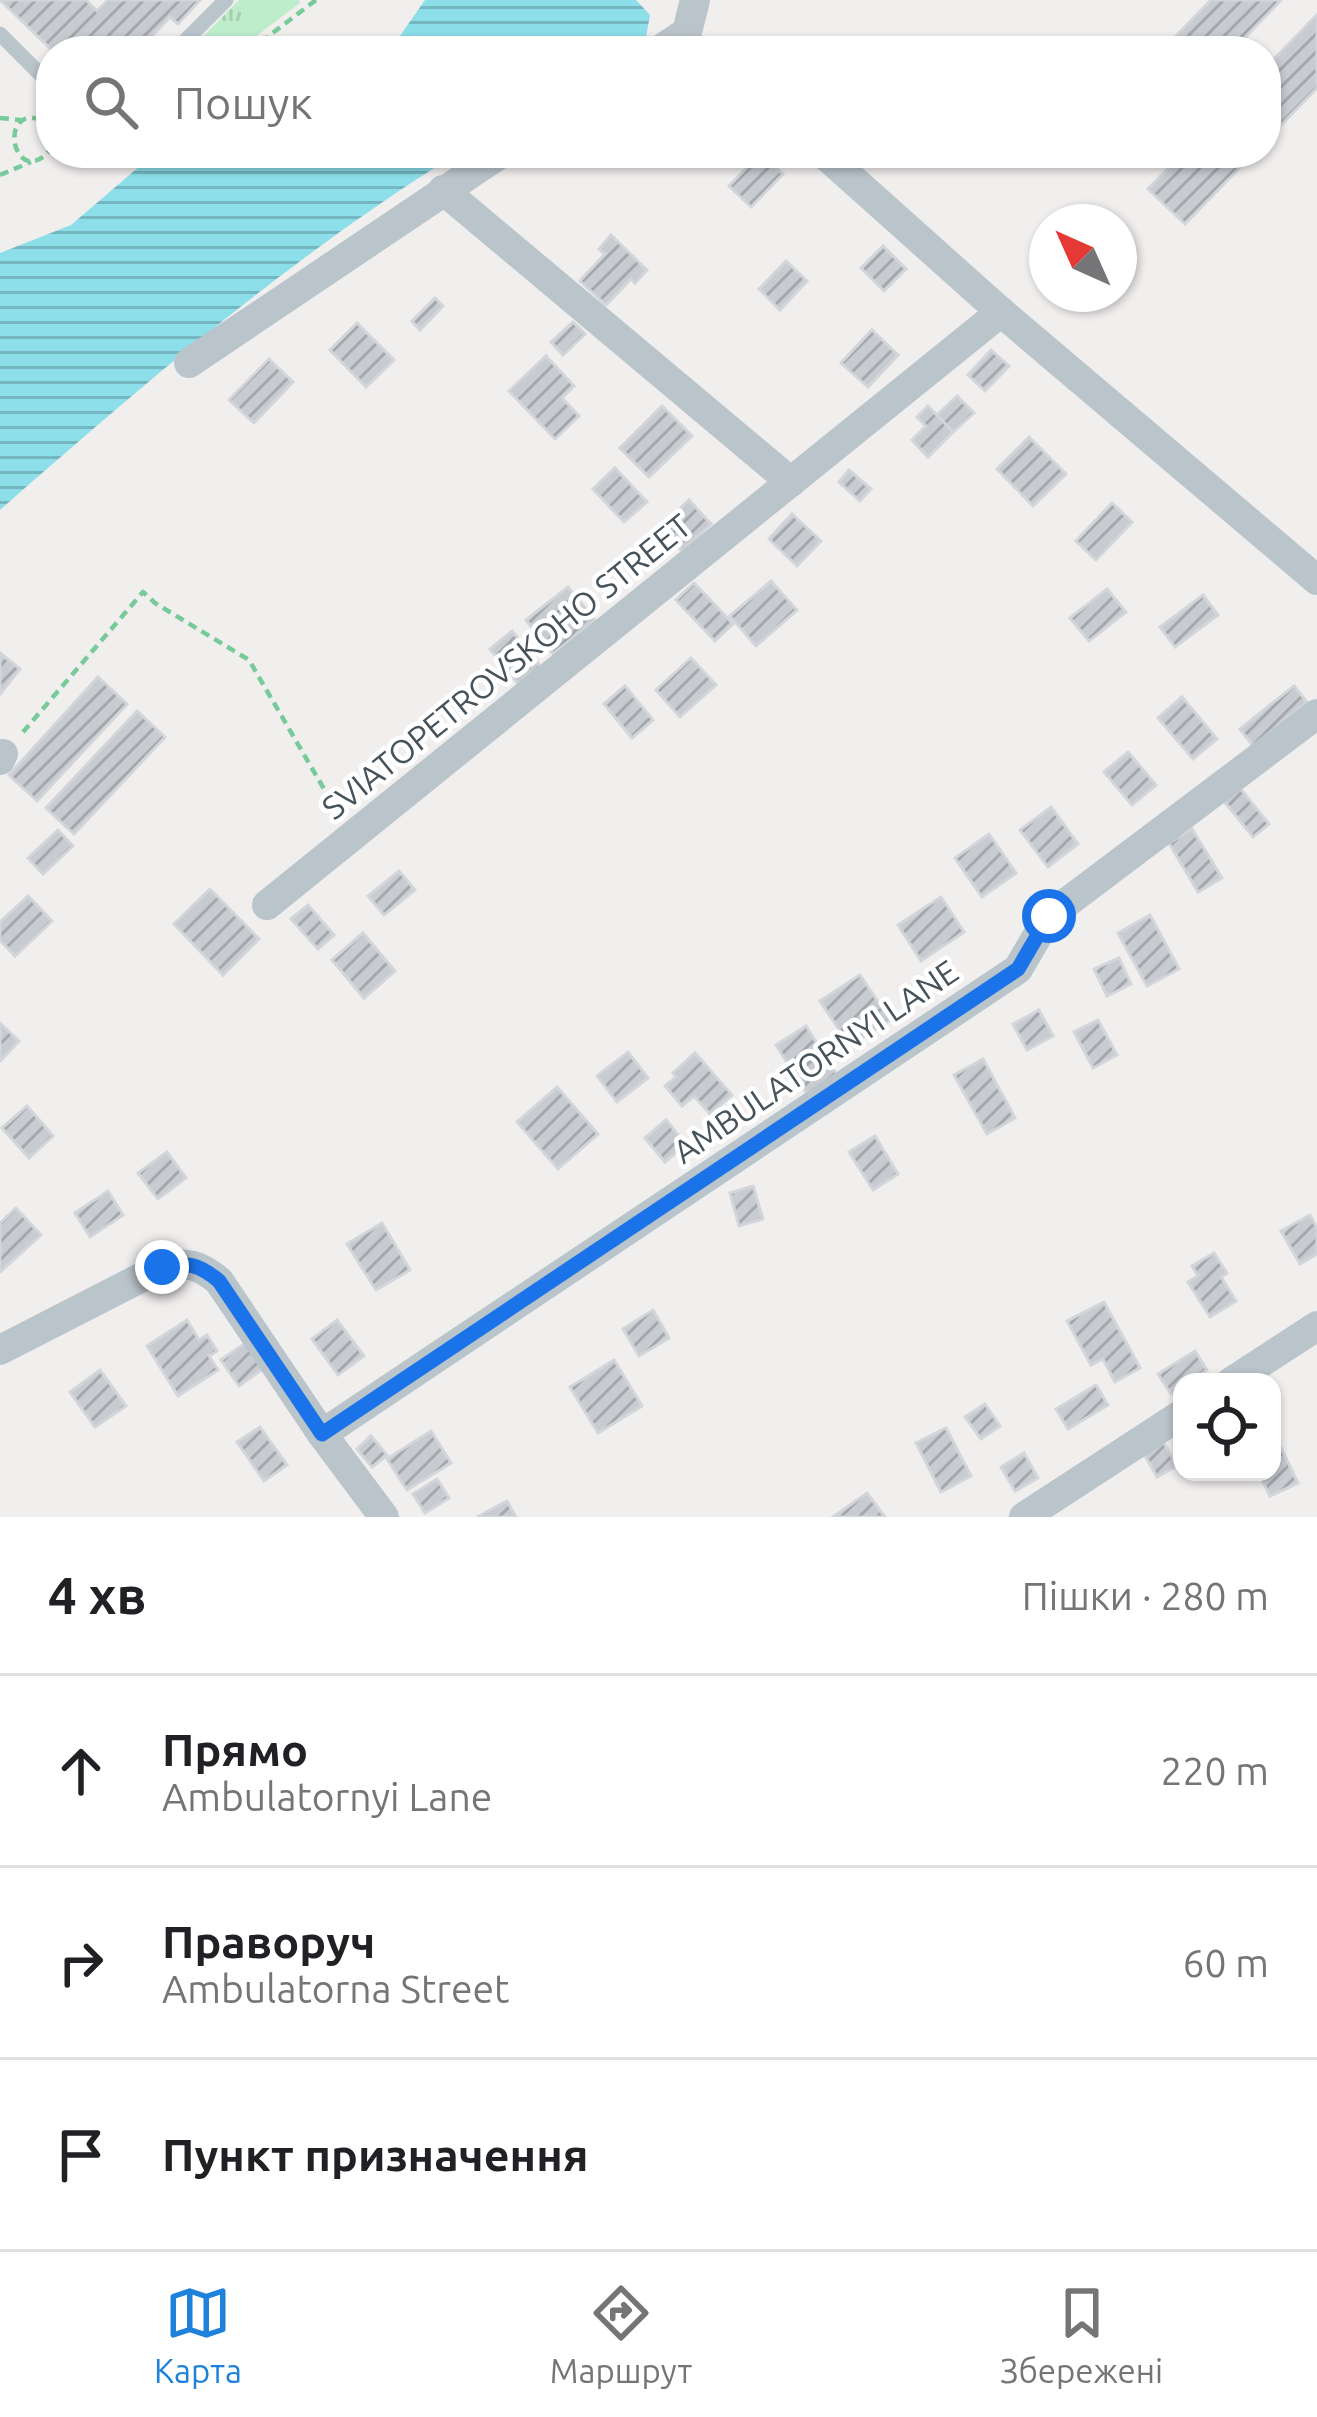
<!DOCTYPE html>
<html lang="uk">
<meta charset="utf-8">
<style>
:root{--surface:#fff;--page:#f2f2f2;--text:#202124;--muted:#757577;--line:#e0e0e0;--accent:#1e81db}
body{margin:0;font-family:Ubuntu,sans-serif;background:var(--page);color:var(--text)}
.controls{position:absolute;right:36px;bottom:36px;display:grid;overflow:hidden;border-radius:24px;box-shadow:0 3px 9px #0004}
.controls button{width:108px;height:108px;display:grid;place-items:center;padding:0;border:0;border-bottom:3px solid var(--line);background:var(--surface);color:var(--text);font:60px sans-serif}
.compass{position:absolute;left:1029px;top:204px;width:108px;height:108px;border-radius:50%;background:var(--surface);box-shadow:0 3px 9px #0004;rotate:315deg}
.stop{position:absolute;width:36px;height:36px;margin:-27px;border:9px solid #1a73e8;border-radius:50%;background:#fff}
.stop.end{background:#1a73e8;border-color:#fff;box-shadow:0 3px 12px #0008}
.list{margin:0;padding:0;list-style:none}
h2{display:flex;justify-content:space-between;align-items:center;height:156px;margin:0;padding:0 48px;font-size:51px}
h2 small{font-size:39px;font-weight:400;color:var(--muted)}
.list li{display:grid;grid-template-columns:78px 1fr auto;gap:36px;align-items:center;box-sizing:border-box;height:192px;padding:0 48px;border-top:3px solid var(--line)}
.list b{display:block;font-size:45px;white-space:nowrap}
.list p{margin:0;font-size:39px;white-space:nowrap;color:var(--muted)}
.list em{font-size:39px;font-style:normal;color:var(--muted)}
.icon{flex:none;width:66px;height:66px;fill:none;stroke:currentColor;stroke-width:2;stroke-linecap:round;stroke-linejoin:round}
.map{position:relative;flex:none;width:1317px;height:1517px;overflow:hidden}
.search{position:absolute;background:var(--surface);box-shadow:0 3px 9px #0004;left:36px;right:36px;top:36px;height:132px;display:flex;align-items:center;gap:30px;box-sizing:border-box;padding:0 42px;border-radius:48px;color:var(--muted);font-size:45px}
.sheet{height:732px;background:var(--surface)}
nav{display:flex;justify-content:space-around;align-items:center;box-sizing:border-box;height:168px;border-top:3px solid var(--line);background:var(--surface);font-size:33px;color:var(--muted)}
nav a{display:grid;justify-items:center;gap:6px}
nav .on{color:var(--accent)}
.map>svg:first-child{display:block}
.grass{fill:url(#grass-tufts)}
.water{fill:url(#water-rules)}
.building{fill:url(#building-hatch);stroke:#d2d5da;stroke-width:3}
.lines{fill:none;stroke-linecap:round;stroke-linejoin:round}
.path{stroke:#77ca9a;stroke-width:4.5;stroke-dasharray:9 6;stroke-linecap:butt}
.lane{stroke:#bac4cb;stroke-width:15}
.street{stroke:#bac4cb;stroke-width:30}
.route{stroke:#1a73e8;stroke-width:15}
.labels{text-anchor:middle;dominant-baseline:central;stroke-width:9;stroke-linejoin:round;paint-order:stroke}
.street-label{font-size:33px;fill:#47535b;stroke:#fff}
</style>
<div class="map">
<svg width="1317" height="1517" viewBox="0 0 1317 1517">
<defs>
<pattern id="grass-tufts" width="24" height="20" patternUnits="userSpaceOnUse" patternTransform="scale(3)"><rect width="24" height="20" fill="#beedcc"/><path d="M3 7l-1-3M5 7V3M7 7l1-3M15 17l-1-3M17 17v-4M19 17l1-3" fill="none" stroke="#a5cdb1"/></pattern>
<pattern id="water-rules" width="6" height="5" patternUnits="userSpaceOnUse" patternTransform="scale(3)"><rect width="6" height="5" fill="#8cdee9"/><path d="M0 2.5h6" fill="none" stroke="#74b7c0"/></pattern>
<pattern id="building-hatch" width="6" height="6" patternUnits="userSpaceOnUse" patternTransform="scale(3)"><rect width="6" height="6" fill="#c8ccd1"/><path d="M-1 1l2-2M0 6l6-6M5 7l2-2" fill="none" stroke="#a4a8ad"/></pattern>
</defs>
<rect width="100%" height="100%" fill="#f1eeee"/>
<path class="grass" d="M239,0h60l1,3 -49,37c-14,-5 -25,-2 -35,11h-27z"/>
<g class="water">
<path d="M425,0h211l14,15 -4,22 -22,14h-246l15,-5z"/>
<path d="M155,153h303c-165,102 -312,229 -458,357v-257l71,-28z"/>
</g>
<g class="building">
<path d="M0,0h86l11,11 11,-11h92l-22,24 -8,-7 -32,34h-85z"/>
<path d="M1211,0h70l-49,51h-43l-14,-14z"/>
<path d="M1317,15v73l-41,42 -10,-9v-54z"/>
<path d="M761,153l22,21 -32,33 -22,-21z"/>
<path d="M1183,153h71l-69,71 -37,-35z"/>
<path d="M611,235l36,35 -12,13 -4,-4 -25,26 -26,-24 25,-27 -6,-5z"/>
<path d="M883,246l23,23 -22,22 -23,-23z"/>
<path d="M786,261l21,20 -27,29 -21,-21z"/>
<path d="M435,298l8,8 -23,24 -8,-9z"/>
<path d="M573,322l12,12 -22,21 -12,-13z"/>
<path d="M357,323l37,37 -28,27 -36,-37z"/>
<path d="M872,330l26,25 -30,32 -27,-24z"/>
<path d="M991,350l18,16 -24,25 -17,-16z"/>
<path d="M546,356l28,30 -12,12 17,18 -24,23 -46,-48z"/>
<path d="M269,359l24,23 -39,41 -25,-23z"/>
<path d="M957,396l17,17 -21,19 -16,-17z"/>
<path d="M662,406l30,30 -43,41 -29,-29z"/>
<path d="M928,406l25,26 -25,25 -16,-17 14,-14 -9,-9z"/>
<path d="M1029,437l37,37 -33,32 -36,-37z"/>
<path d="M615,468l32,34 -23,20 -31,-33z"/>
<path d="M849,470l22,19 -11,12 -21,-19z"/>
<path d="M689,500l22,24 -29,27 -22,-23z"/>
<path d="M1112,503l20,19 -36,38 -20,-19z"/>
<path d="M792,514l29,27 -24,25 -28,-27z"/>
<path d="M771,581l26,29 -41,36 -26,-30z"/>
<path d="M694,583l39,41 -18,17 -39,-41z"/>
<path d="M568,587l27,33 -42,34 -27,-34z"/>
<path d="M1107,589l19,23 -37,29 -19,-23z"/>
<path d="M1203,595l15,20 -43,32 -15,-20z"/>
<path d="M512,631l29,36 -23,17 -28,-35z"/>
<path d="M0,653l20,16 -20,25z"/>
<path d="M691,658l25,27 -36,32 -24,-27z"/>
<path d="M98,677l29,27 -90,97 -28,-26z"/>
<path d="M625,686l28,34 -21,18 -28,-34z"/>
<path d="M1294,686l13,16 -54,44 -13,-17z"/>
<path d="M1182,697l35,42 -24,20 -35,-41z"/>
<path d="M137,711l28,26 -91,97 -28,-26z"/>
<path d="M1128,752l28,33 -24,20 -28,-33z"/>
<path d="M1239,787l30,37 -16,13 -30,-37z"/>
<path d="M1051,807l27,37 -30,23 -28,-37z"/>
<path d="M1192,829l30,49 -24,14 -29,-49z"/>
<path d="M58,830l15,16 -30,28 -15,-16z"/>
<path d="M989,834l27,39 -34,24 -27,-39z"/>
<path d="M399,871l16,19 -31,25 -16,-19z"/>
<path d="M210,889l49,50 -36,36 -49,-51z"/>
<path d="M28,896l24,25 -37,35 -15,-16v-18z"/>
<path d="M941,897l23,35 -43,29 -23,-36z"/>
<path d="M308,905l26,30 -16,14 -27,-30z"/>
<path d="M1150,915l29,54 -32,17 -29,-53z"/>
<path d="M363,933l32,38 -31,27 -32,-38z"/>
<path d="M1119,958l12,26 -24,12 -13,-27z"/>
<path d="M860,975l30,45 -40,26 -30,-45z"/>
<path d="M1039,1010l14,26 -26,14 -14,-26z"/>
<path d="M1098,1020l19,35 -24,13 -19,-36z"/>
<path d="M0,1023l19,18 -19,20z"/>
<path d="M806,1026l31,49 -30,19 -31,-49z"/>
<path d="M628,1052l20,26 -31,24 -20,-26z"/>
<path d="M695,1053l37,42 -22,19 -16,-18 -12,10 -17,-20 11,-9 -3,-4z"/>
<path d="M983,1059l32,59 -28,16 -33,-59z"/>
<path d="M557,1087l41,47 -40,35 -41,-47z"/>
<path d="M27,1106l26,30 -24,22 -27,-30z"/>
<path d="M666,1120l20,24 -21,18 -20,-24z"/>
<path d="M875,1136l23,38 -25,16 -24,-38z"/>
<path d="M167,1152l19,26 -28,21 -20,-26z"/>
<path d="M753,1186l10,33 -24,7 -9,-33z"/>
<path d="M108,1191l15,24 -33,22 -15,-24z"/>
<path d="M16,1208l25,27 -41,37v-49z"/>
<path d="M1310,1215l7,13v26l-17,10 -19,-33z"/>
<path d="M382,1223l28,47 -34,20 -29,-46z"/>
<path d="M1214,1253l13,20 -6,4 15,24 -26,16 -22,-35 10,-6 -6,-10z"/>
<path d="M1104,1302l36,66 -25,14 -12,-23 -12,6 -24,-44z"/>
<path d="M653,1310l16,28 -30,18 -16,-27z"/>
<path d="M187,1320l12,20 8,-5 10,16 -8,5 9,14 -40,26 -31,-50z"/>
<path d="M337,1320l27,36 -26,19 -26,-36z"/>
<path d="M247,1342l17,26 -25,18 -18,-26z"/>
<path d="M1195,1351l12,19 -18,12h-7v5l-11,7 -13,-20z"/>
<path d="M614,1360l28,46 -44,27 -28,-46z"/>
<path d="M100,1370l26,36 -31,21 -25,-35z"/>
<path d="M1096,1385l12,20 -40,24 -12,-20z"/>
<path d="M985,1404l15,22 -19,13 -16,-22z"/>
<path d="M260,1427l27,38 -23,16 -27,-39z"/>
<path d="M946,1428l25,48 -30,16 -25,-49z"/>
<path d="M431,1431l20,32 -44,27 -20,-31z"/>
<path d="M371,1436l16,19 -15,12 -15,-18z"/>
<path d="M1163,1441l14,25 -20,11 -14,-25z"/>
<path d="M1279,1444l19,39 -28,13 -12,-24h14v-25z"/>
<path d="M1024,1453l14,25 -23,13 -14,-24z"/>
<path d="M437,1479l12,19 -24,15 -12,-19z"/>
<path d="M867,1493l18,24h-52z"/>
<path d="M507,1501l9,16h-39z"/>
</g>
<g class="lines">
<g class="path">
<path d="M249,51l67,-51"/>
<path d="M0,118l21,2"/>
<path d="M51,131c-6,-8 -12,-15 -24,-13 -27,8 -7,69 24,31"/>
<path d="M0,175l31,-13"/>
<path d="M23,732l120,-140 12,11 94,57 89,153"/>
</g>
<g class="lane">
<path d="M0,34l51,51"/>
<path d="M175,51l51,-51"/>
</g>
<g class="street">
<path d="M658,51l29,-19 8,-32"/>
<path d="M823,153l178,159 316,268"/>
<path d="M443,190l348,292"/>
<path d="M189,363l312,-210"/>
<path d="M0,760l3,-6"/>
<path d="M267,905l734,-593"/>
<path d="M0,1350l162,-83c25,-6 38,-2 57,14l103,153 62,83"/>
<path d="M1231,1382l86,-56"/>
<path d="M322,1434l696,-465 31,-53 268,-202"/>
<path d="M1024,1517l158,-103"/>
</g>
</g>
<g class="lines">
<path class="route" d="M162,1267c25,-6 38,-2 57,14l103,153 696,-465 31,-53"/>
</g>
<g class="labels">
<g class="street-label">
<text transform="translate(506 666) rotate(-39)">SVIATOPETROVSKOHO STREET</text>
<text transform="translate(815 1061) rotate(-34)">AMBULATORNYI LANE</text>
</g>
</g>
</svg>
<div class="controls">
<button><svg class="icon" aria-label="locate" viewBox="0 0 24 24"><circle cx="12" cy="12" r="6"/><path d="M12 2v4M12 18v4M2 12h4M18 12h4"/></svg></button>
</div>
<svg class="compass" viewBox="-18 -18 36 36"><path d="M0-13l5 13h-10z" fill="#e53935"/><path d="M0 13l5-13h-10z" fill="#757577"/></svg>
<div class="stop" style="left:1049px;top:916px"></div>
<div class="stop end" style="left:162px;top:1267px"></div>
<div class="search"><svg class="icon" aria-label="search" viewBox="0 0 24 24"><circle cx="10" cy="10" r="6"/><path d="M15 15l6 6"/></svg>Пошук</div>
</div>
<section class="sheet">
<h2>4 хв<small>Пішки · 280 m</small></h2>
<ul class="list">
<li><svg class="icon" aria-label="ahead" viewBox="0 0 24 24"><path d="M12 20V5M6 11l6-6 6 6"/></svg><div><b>Прямо</b><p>Ambulatornyi Lane</p></div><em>220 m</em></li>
<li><svg class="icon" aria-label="right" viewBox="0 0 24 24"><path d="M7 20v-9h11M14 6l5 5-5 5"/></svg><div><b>Праворуч</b><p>Ambulatorna Street</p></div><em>60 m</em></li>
<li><svg class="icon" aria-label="arrive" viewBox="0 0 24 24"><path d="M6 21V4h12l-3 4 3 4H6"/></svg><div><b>Пункт призначення</b></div></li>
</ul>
</section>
<nav>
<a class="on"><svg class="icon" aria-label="map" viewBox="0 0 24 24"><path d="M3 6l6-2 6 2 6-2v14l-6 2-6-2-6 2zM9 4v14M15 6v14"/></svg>Карта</a>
<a><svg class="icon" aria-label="directions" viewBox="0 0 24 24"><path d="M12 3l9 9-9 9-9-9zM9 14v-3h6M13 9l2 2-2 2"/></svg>Маршрут</a>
<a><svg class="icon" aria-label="saved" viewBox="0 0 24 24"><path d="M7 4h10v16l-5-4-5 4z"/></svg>Збережені</a>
</nav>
